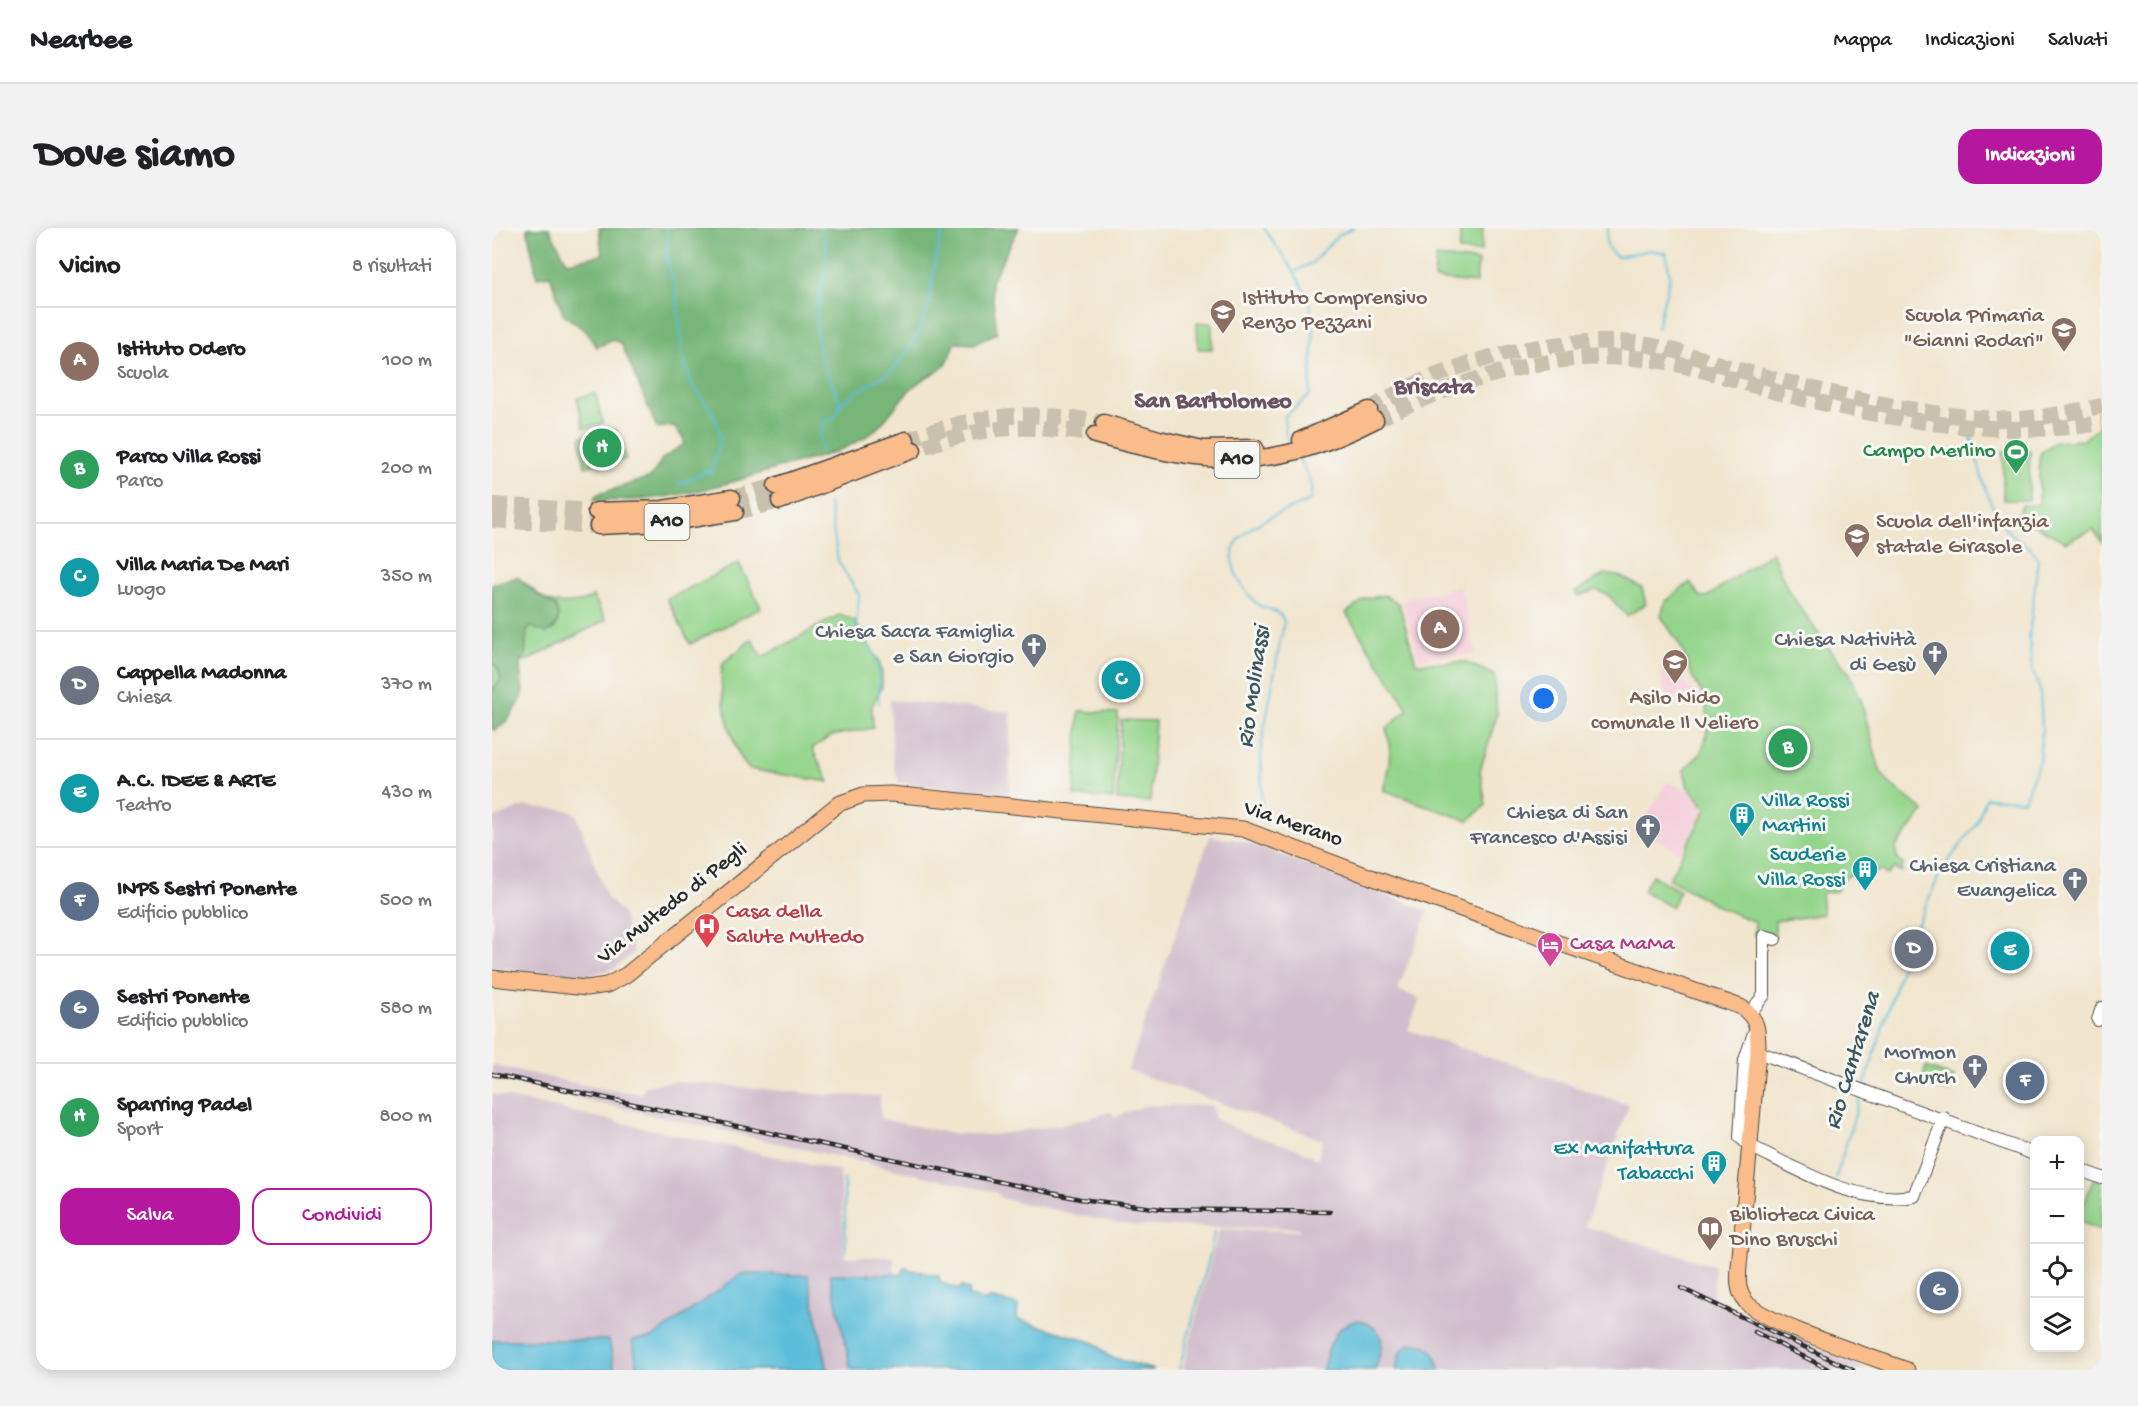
<!DOCTYPE html>
<html lang="it">
<meta charset="utf-8">
<style>
:root{--surface:#fff;--page:#f2f2f2;--text:#202124;--muted:#757577;--line:#e0e0e0;--accent:#b5179e}
body{margin:0;font-family:"Gochi Hand",sans-serif;background:var(--page);color:var(--text)}
.controls{position:absolute;right:18px;bottom:18px;display:grid;overflow:hidden;border-radius:12px;box-shadow:0 3px 15px #0003}
.controls button{width:54px;height:54px;display:grid;place-items:center;padding:0;border:0;border-bottom:2px solid var(--line);background:var(--surface);color:var(--text);font:30px sans-serif}
.you{position:absolute;left:1052px;top:471px;width:21px;height:21px;margin:-15px;border:4px solid #fff;border-radius:50%;background:#1a73e8;box-shadow:0 0 0 9px #1a73e833}
.badge{display:grid;place-items:center;width:39px;height:39px;border-radius:50%;background:var(--accent);color:#fff;font-size:20px;font-weight:700}
.pin{position:absolute;translate:-50% -50%;border:3px solid #fff;box-shadow:0 2px 6px #0006}
.list{margin:0;padding:0;list-style:none}
h2{display:flex;justify-content:space-between;align-items:center;height:78px;margin:0;padding:0 24px;font-size:26px}
h2 small{font-size:20px;font-weight:400;color:var(--muted)}
.list li{display:grid;grid-template-columns:39px 1fr auto;gap:18px;align-items:center;box-sizing:border-box;height:108px;padding:0 24px;border-top:2px solid var(--line)}
.list b{display:block;font-size:22px;white-space:nowrap}
.list p{margin:0;font-size:20px;white-space:nowrap;color:var(--muted)}
.list em{font-size:20px;font-style:normal;color:var(--muted)}
.actions{display:flex;gap:12px;padding:18px 24px}
.actions a{flex:1;padding:14px 0;border:2px solid var(--accent);border-radius:18px;text-align:center;font-size:21px;color:var(--accent)}
.actions .main{background:var(--accent);color:#fff}
.icon{flex:none;width:33px;height:33px;fill:none;stroke:currentColor;stroke-width:2;stroke-linecap:round;stroke-linejoin:round}
.map{position:relative;flex:none;width:1610px;height:1142px;overflow:hidden;border-radius:18px}
header{display:flex;align-items:center;gap:36px;box-sizing:border-box;height:84px;padding:0 30px;background:var(--surface);border-bottom:2px solid var(--line)}
header strong{font-size:28px}
nav{display:flex;gap:33px;margin-inline-start:auto;font-size:21px}
.intro{display:flex;align-items:center;justify-content:space-between;box-sizing:border-box;height:144px;padding:0 36px}
h1{margin:0;font-size:42px}
.button{padding:15px 27px;border-radius:18px;background:var(--accent);color:#fff;font-size:21px;font-weight:700}
main{display:flex;gap:36px;padding:0 36px}
aside{flex:1;background:var(--surface);border-radius:18px;box-shadow:0 3px 15px #0003}
.map>svg:first-child{display:block}
.built{fill:#f5cfdc}
.industrial{fill:#d1bdcc}
.green{fill:#94d58c;stroke:#60805c;stroke-width:1.5}
.forest{fill:#77b678;stroke:#517052;stroke-width:1.5}
.water{fill:#5cbdda;stroke:#447482;stroke-width:1.5}
.lines{fill:none;stroke-linecap:round;stroke-linejoin:round}
.stream{stroke:#5cbdda;stroke-width:2}
.highway-tunnel{stroke:#c9c0ad;stroke-width:16;stroke-dasharray:16 8;stroke-linecap:butt}
.minor-casing{stroke:#494743;stroke-width:14}
.major-casing{stroke:#494743;stroke-width:17}
.highway-casing{stroke:#494743;stroke-width:19}
.minor{stroke:#fff;stroke-width:12}
.major{stroke:#f9bc8a;stroke-width:15}
.highway{stroke:#f9bc8a;stroke-width:16}
.rail-casing{stroke:#2b2b2b;stroke-width:4.5}
.rail{stroke:#f6f6f2;stroke-width:2;stroke-dasharray:7;stroke-linecap:butt}
.labels{text-anchor:middle;dominant-baseline:central;stroke-width:6;stroke-linejoin:round;paint-order:stroke}
.shield{fill:#f6f6f2;stroke:#686867;stroke-width:1.5}
.shield-label{font-size:21px;font-weight:bold;fill:#2b2b2b}
.education-label{font-size:22px;fill:#785e54;stroke:#f6f6f2;text-anchor:start}
.leisure-label{font-size:22px;fill:#27864d;stroke:#f6f6f2;text-anchor:end}
.worship-label{font-size:22px;fill:#5b616d;stroke:#f6f6f2;text-anchor:end}
.culture-label{font-size:22px;fill:#0d838f;stroke:#f6f6f2;text-anchor:end}
.street-label{font-size:22px;fill:#2b2b2b;stroke:#f6f6f2}
.health-label{font-size:22px;fill:#be3a42;stroke:#f6f6f2;text-anchor:start}
.hotel-label{font-size:22px;fill:#b23c85;stroke:#f6f6f2;text-anchor:start}
.neighbourhood-label{font-size:24px;font-weight:bold;fill:#6a5261;stroke:#f6f6f2}
.water-label{font-size:24px;font-style:italic;fill:#3a5760;stroke:#f6f6f2}
</style>
<header>
<strong>Nearbee</strong>
<nav><a>Mappa</a><a>Indicazioni</a><a>Salvati</a></nav>
</header>
<div class="intro"><h1>Dove siamo</h1><a class="button">Indicazioni</a></div>
<main>
<aside>
<h2>Vicino<small>8 risultati</small></h2>
<ul class="list">
<li><span class="badge" style="background:#8d6e63">A</span><div><b>Istituto Odero</b><p>Scuola</p></div><em>100 m</em></li>
<li><span class="badge" style="background:#2e9e5b">B</span><div><b>Parco Villa Rossi</b><p>Parco</p></div><em>200 m</em></li>
<li><span class="badge" style="background:#0f9aa8">C</span><div><b>Villa Maria De Mari</b><p>Luogo</p></div><em>350 m</em></li>
<li><span class="badge" style="background:#6b7280">D</span><div><b>Cappella Madonna</b><p>Chiesa</p></div><em>370 m</em></li>
<li><span class="badge" style="background:#0f9aa8">E</span><div><b>A.C. IDEE &amp; ARTE</b><p>Teatro</p></div><em>430 m</em></li>
<li><span class="badge" style="background:#5c6f8a">F</span><div><b>INPS Sestri Ponente</b><p>Edificio pubblico</p></div><em>500 m</em></li>
<li><span class="badge" style="background:#5c6f8a">G</span><div><b>Sestri Ponente</b><p>Edificio pubblico</p></div><em>580 m</em></li>
<li><span class="badge" style="background:#2e9e5b">H</span><div><b>Sparring Padel</b><p>Sport</p></div><em>800 m</em></li>
</ul>
<div class="actions"><a class="main">Salva</a><a>Condividi</a></div>
</aside>
<div class="map">
<svg width="1610" height="1142" viewBox="0 0 1610 1142">
<rect width="100%" height="100%" fill="#f6f6f2"/>
<filter id="ink" filterUnits="userSpaceOnUse"><feTurbulence type="fractalNoise" baseFrequency=".0167" numOctaves="2"/><feDisplacementMap in="SourceGraphic" scale="12" xChannelSelector="R" yChannelSelector="G"/><feConvolveMatrix kernelMatrix="1 2 1 2 8 2 1 2 1" color-interpolation-filters="sRGB"/></filter>
<filter id="wash" filterUnits="userSpaceOnUse"><feTurbulence type="fractalNoise" baseFrequency=".008" numOctaves="4" result="noise"/><feDisplacementMap in="SourceGraphic" scale="24" xChannelSelector="R" yChannelSelector="G"/><feGaussianBlur stdDeviation="1.35" result="paint"/><feColorMatrix in="noise" values="0 0 0 0 0 0 0 0 0 0 0 0 0 0 0 0 0 1.4 0 .05"/><feComposite in="paint" operator="in"/></filter>
<g filter="url(#wash)">
<rect width="100%" height="100%" fill="#f1e5cd"/>
<g class="built">
<path d="M968,358l16,68 -57,5 -17,-59z"/>
<path d="M1185,433l11,12 -6,7 9,10 12,6 -5,15 -32,-17 -6,-20z"/>
<path d="M1175,554l20,7 18,20 -25,44 -41,-24z"/>
</g>
<g class="industrial">
<path d="M398,472l121,12 -2,81 -110,-10 -6,-21z"/>
<path d="M33,578l42,4 9,4 31,84 15,15 12,40 -20,15 -26,8 -96,-9v-148z"/>
<path d="M718,608l37,6 181,69 -30,79 22,9 -12,31 221,75 -44,121 129,40 -1,33 154,71h-680l-4,-2 36,-139 79,2 1,-3 -160,-2 -23,-3 -113,-24 -7,-7 -504,-113v-14l105,23 45,6 3,-8 32,-5 148,14 55,1 1,23 68,14 43,2 74,-11 45,-12 4,5 28,-11 69,-1 3,14 28,13 55,17 20,10 5,-19 -195,-70z"/>
<path d="M0,866l348,77 5,86h49l1,17h-65l21,96h-23l-19,-95 -69,-1 -88,64 -20,3 6,29h-23l-6,-30h-117z"/>
</g>
<g class="green">
<path d="M969,0h22l-2,24 -22,-1z"/>
<path d="M944,29l42,4 -2,22 -42,-4z"/>
<path d="M705,95h15v26h-14z"/>
<path d="M103,165l8,30 -19,5 -7,-30z"/>
<path d="M1610,196v118l-9,-13 -27,13 -38,-20 -10,-8 4,-9h17v-47l3,-7 13,-9 28,-2z"/>
<path d="M124,201l10,30 -26,7 -2,-3 -13,4 -5,-30z"/>
<path d="M1538,222l-1,50h-26v-49z"/>
<path d="M1280,324l16,38 37,53 25,31 11,26 19,71 8,11 36,29 -28,36 1,13 6,4 -2,8 -7,-4 -7,7 -7,-5 -8,5 -16,-4 -17,11 -2,9 -16,2 2,21 -48,7v16l-10,-4 -11,2 1,-13 -34,-14 -52,-29 37,-70 -18,-22 -4,-17 16,-16 5,-12 3,-17 -3,-27 -12,-20 -12,-31 -20,-31 4,-14 25,-20 11,15h6z"/>
<path d="M247,335l22,45 -71,36 -23,-45z"/>
<path d="M1113,346l17,3 20,11 4,16 -19,12 -19,-21 -12,-5 -18,6 -3,-4z"/>
<path d="M25,349c22,15 25,29 54,26 9,-1 15,-1 22,-7l13,24 -77,40 -9,1 2,35 -18,27 -9,7 -3,-1v-145z"/>
<path d="M892,367l15,9 17,59 50,-1 28,13 3,40 -17,56 6,34 -18,16 -85,-31c6,-22 10,-40 3,-61l22,-20 -62,-96 19,-14z"/>
<path d="M347,387l15,5 25,41 3,13v13l-10,19 1,22 -42,8 -19,12 17,34 -80,-13c-17,-17 -33,-83 -26,-106l29,-24 10,18z"/>
<path d="M587,483l39,2 -5,86 -39,-3z"/>
<path d="M629,492l34,1 -5,81 -33,-2z"/>
<path d="M1160,647l28,16 -9,16 -28,-16z"/>
<path d="M1434,839l28,10 -5,15 -28,-9z"/>
<path d="M1602,950l8,4v49l-22,-9v-7z"/>
</g>
<g class="forest">
<path d="M35,0h22l18,34 35,-7 -3,-27h420l-28,54 6,51 -22,11 -20,-1c-11,36 -19,23 -42,44 -16,14 -26,35 -43,47 -30,21 -63,25 -98,36 -61,19 -113,34 -178,30l2,-5 55,-18 11,-18 22,-15v-5l-11,-13 -16,2 -36,-85 -7,-3 -17,7 -13,-17 -21,-16 -13,-39 -13,2z"/>
<path d="M25,349l26,22 12,6 4,12 -4,11 -9,5 -14,-6 -5,3 -2,27 -5,4c-1,10 2,19 3,30 0,11 -18,35 -28,39l-3,-1v-37l9,-13 -4,-12 -5,-4v-79z"/>
</g>
<g class="water">
<path d="M412,1040l35,8 1,6 20,8 1,-4 8,4 -1,5 19,7 3,-4 28,7 -1,14 78,24 13,13 46,14h-303l-21,-96h72z"/>
<path d="M249,1046l67,1 20,95h-190l-6,-30 20,-2z"/>
<path d="M867,1092c30,10 24,26 16,50h-53c8,-23 10,-46 37,-50z"/>
<path d="M0,1112h117l6,30h-123z"/>
<path d="M918,1116h13l10,7 7,19h-45l6,-19z"/>
</g>
<g class="lines">
<g class="stream">
<path d="M174,0l2,36 8,23 7,71 8,24 23,33 7,21 -10,37 -5,-2 -28,14"/>
<path d="M329,0c16,45 -9,64 -4,105 1,9 2,20 5,28 5,15 15,26 18,43"/>
<path d="M772,0c18,29 46,58 49,93 2,24 -3,50 -3,74l-26,22 2,19 5,8"/>
<path d="M1116,0c-3,13 -3,22 10,29l32,-7 16,3 4,23 -13,52"/>
<path d="M802,44l18,-9 25,-27 16,-8"/>
<path d="M330,225l-2,-17 4,-14 11,-5c8,-28 48,-33 65,-55 12,-16 26,-43 30,-62 4,-25 4,-48 15,-72"/>
<path d="M337,275l9,58 21,34 -3,34 3,7 14,14 6,19v35"/>
<path d="M770,590l-1,-71 23,-126c-5,-14 -20,-10 -29,-19 -56,-62 3,-81 55,-101 5,-17 -4,-29 -12,-44"/>
<path d="M1372,859l45,-144 33,-74 34,-44 10,-27 38,2 15,-39 3,-34 -2,-37 -8,-20 -3,-32 9,-79c-8,-17 -23,-18 -33,-31 -20,-28 -26,-63 -35,-96"/>
<path d="M1344,949l25,-82"/>
<path d="M352,951l2,73"/>
<path d="M687,1142l32,-119 3,-19"/>
</g>
</g>
</g>
<g filter="url(#ink)">
<g class="lines">
<g class="highway-tunnel">
<path d="M877,182c71,-47 180,-75 265,-67 36,4 70,17 105,27 83,21 169,44 255,49 36,2 73,-6 108,-13"/>
<path d="M883,192c81,-38 167,-68 258,-62 54,3 106,25 159,38 102,24 205,43 310,27"/>
<path d="M414,212c77,-26 117,-31 198,-17"/>
<path d="M433,218c65,-22 104,-22 170,-11"/>
<path d="M240,270l44,-12"/>
<path d="M0,277l104,6"/>
<path d="M243,284l45,-11"/>
<path d="M0,292l106,6"/>
</g>
<g class="minor-casing">
<g id="minor">
<path d="M1258,785l14,-18v-59l11,3"/>
<path d="M1606,792l4,-12"/>
<path d="M1263,802l-10,30 -5,77 10,9c52,25 105,59 164,50l30,-78"/>
<path d="M1266,824l276,102"/>
<path d="M1588,942l22,8"/>
</g>
</g>
<g class="major-casing">
<path id="major" d="M0,750l95,10 20,-3 19,-10 212,-171 25,-9 28,-1 352,35 144,54 354,124c18,12 17,25 17,45l-19,215c-1,12 -2,24 7,35 19,22 129,56 161,68"/>
</g>
<g class="highway-casing">
<g id="highway">
<path d="M612,195l55,16 44,10 52,-1"/>
<path d="M603,207c112,30 173,40 280,-15"/>
<path d="M809,212l68,-30"/>
<path d="M284,258l130,-46"/>
<path d="M288,273l133,-51"/>
<path d="M104,283l67,-2 69,-11"/>
<path d="M106,298l67,-3 70,-11"/>
</g>
</g>
<use href="#minor" class="minor"/>
<use href="#major" class="major"/>
<use href="#highway" class="highway"/>
<g class="rail-casing">
<g id="rail">
<path d="M0,846l588,125 82,10 168,3"/>
<path d="M1189,1060l172,82"/>
<path d="M1263,1104l75,38"/>
</g>
</g>
<use href="#rail" class="rail"/>
</g>
</g>
<defs>
<g id="school-pin" transform="scale(1.35)"><path d="M0 17L-7.5 6A9.5 9.5 0 1 1 7.5 6Z" fill="#8d6e63" stroke="#f6f6f2"/><path d="M0-5L7-2L0 1L-7-2ZM-4 1L0 2.5L4 1V4Q0 6-4 4Z" fill="#fff"/></g>
<g id="stadium-pin" transform="scale(1.35)"><path d="M0 17L-7.5 6A9.5 9.5 0 1 1 7.5 6Z" fill="#2e9e5b" stroke="#f6f6f2"/><path d="M0-5a6.5 5 0 1 0 0 10a6.5 5 0 1 0 0-10ZM-3.5-1.8h7v3.6h-7Z" fill="#fff"/></g>
<g id="church-pin" transform="scale(1.35)"><path d="M0 17L-7.5 6A9.5 9.5 0 1 1 7.5 6Z" fill="#6b7280" stroke="#f6f6f2"/><path d="M-1.2-6h2.4v3.5h3.3v2.4h-3.3V6h-2.4V-.1h-3.3v-2.4h3.3Z" fill="#fff"/></g>
<g id="building-pin" transform="scale(1.35)"><path d="M0 17L-7.5 6A9.5 9.5 0 1 1 7.5 6Z" fill="#0f9aa8" stroke="#f6f6f2"/><path d="M-4-6H4V6H1V3H-1V6H-4ZM-2.5-4.3h1.7v1.8h-1.7ZM.8-4.3h1.7v1.8H.8ZM-2.5-1h1.7V.8h-1.7ZM.8-1h1.7V.8H.8Z" fill="#fff"/></g>
<g id="hospital-pin" transform="scale(1.35)"><path d="M0 17L-7.5 6A9.5 9.5 0 1 1 7.5 6Z" fill="#e0444e" stroke="#f6f6f2"/><path d="M-5-5h3v3.5h4V-5h3V5h-3V1.5h-4V5h-3Z" fill="#fff"/></g>
<g id="hotel-pin" transform="scale(1.35)"><path d="M0 17L-7.5 6A9.5 9.5 0 1 1 7.5 6Z" fill="#d1479c" stroke="#f6f6f2"/><path d="M-6-4.5h1.5V1H6V5H4.5V3h-9V5H-6ZM-4 0a1.8 1.8 0 1 1 3.6 0ZM.5 0V-2.5h3Q6-2.5 6 0Z" fill="#fff"/></g>
<g id="library-pin" transform="scale(1.35)"><path d="M0 17L-7.5 6A9.5 9.5 0 1 1 7.5 6Z" fill="#8d6e63" stroke="#f6f6f2"/><path d="M-6-4Q-3-5.5-.7-3.5V5Q-3 3-6 4ZM6-4Q3-5.5 .7-3.5V5Q3 3 6 4Z" fill="#fff"/></g>
</defs>
<g fill-rule="evenodd">
<use href="#school-pin" x="731" y="84"/>
<use href="#school-pin" x="1572" y="102"/>
<use href="#stadium-pin" x="1524" y="224"/>
<use href="#school-pin" x="1365" y="308"/>
<use href="#church-pin" x="542" y="418"/>
<use href="#church-pin" x="1443" y="426"/>
<use href="#school-pin" x="1183" y="434"/>
<use href="#building-pin" x="1250" y="587"/>
<use href="#church-pin" x="1156" y="599"/>
<use href="#building-pin" x="1373" y="641"/>
<use href="#church-pin" x="1583" y="652"/>
<use href="#hospital-pin" x="215" y="698"/>
<use href="#hotel-pin" x="1058" y="717"/>
<use href="#church-pin" x="1483" y="839"/>
<use href="#building-pin" x="1222" y="935"/>
<use href="#library-pin" x="1218" y="1001"/>
</g>
<g class="labels">
<g class="shield">
<rect x="722.5" y="214" width="45" height="36" rx="4.5"/>
<rect x="152.5" y="276" width="45" height="36" rx="4.5"/>
</g>
<g class="shield-label">
<text x="745" y="232">A10</text>
<text x="175" y="294">A10</text>
</g>
<g class="education-label">
<text x="750" y="71">Istituto Comprensivo<tspan x="750" dy="25">Renzo Pezzani</tspan></text>
<text x="1552" y="89" text-anchor="end">Scuola Primaria<tspan x="1552" dy="25">"Gianni Rodari"</tspan></text>
<text x="1384" y="295">Scuola dell'infanzia<tspan x="1384" dy="25">statale Girasole</tspan></text>
<text x="1183" y="471" text-anchor="middle">Asilo Nido<tspan x="1183" dy="25">comunale Il Veliero</tspan></text>
<text x="1238" y="988">Biblioteca Civica<tspan x="1238" dy="25">Dino Bruschi</tspan></text>
</g>
<g class="leisure-label">
<text x="1504" y="224">Campo Merlino</text>
</g>
<g class="worship-label">
<text x="522" y="405">Chiesa Sacra Famiglia<tspan x="522" dy="25">e San Giorgio</tspan></text>
<text x="1424" y="413">Chiesa Natività<tspan x="1424" dy="25">di Gesù</tspan></text>
<text x="1136" y="586">Chiesa di San<tspan x="1136" dy="25">Francesco d'Assisi</tspan></text>
<text x="1564" y="639">Chiesa Cristiana<tspan x="1564" dy="25">Evangelica</tspan></text>
<text x="1464" y="826">Mormon<tspan x="1464" dy="25">Church</tspan></text>
</g>
<g class="culture-label">
<text x="1270" y="574" text-anchor="start">Villa Rossi<tspan x="1270" dy="25">Martini</tspan></text>
<text x="1354" y="628">Scuderie<tspan x="1354" dy="25">Villa Rossi</tspan></text>
<text x="1202" y="922">Ex Manifattura<tspan x="1202" dy="25">Tabacchi</tspan></text>
</g>
<g class="street-label">
<text transform="translate(801 597) rotate(19)">Via Merano</text>
<text transform="translate(181 676) rotate(-38)">Via Multedo di Pegli</text>
</g>
<g class="health-label">
<text x="234" y="685">Casa della<tspan x="234" dy="25">Salute Multedo</tspan></text>
</g>
<g class="hotel-label">
<text x="1078" y="717">Casa MaMa</text>
</g>
<g class="neighbourhood-label">
<text x="942" y="160">Briscata</text>
<text x="721" y="174">San Bartolomeo</text>
</g>
<g class="water-label">
<text transform="translate(763 459) rotate(-82)">Rio Molinassi</text>
<text transform="translate(1362 833) rotate(-73)">Rio Cantarena</text>
</g>
</g>
</svg>
<div class="controls">
<button>+</button>
<button>−</button>
<button><svg class="icon" aria-label="locate" viewBox="0 0 24 24"><circle cx="12" cy="12" r="6"/><path d="M12 2v4M12 18v4M2 12h4M18 12h4"/></svg></button>
<button><svg class="icon" aria-label="layers" viewBox="0 0 24 24"><path d="M12 4l9 5-9 5-9-5zM3 14l9 5 9-5"/></svg></button>
</div>
<div class="you"></div>
<div class="pin badge" style="left:948px;top:401px;background:#8d6e63">A</div>
<div class="pin badge" style="left:1296px;top:520px;background:#2e9e5b">B</div>
<div class="pin badge" style="left:629px;top:452px;background:#0f9aa8">C</div>
<div class="pin badge" style="left:1422px;top:721px;background:#6b7280">D</div>
<div class="pin badge" style="left:1518px;top:723px;background:#0f9aa8">E</div>
<div class="pin badge" style="left:1533px;top:853px;background:#5c6f8a">F</div>
<div class="pin badge" style="left:1447px;top:1063px;background:#5c6f8a">G</div>
<div class="pin badge" style="left:110px;top:220px;background:#2e9e5b">H</div>
</div>
</main>
